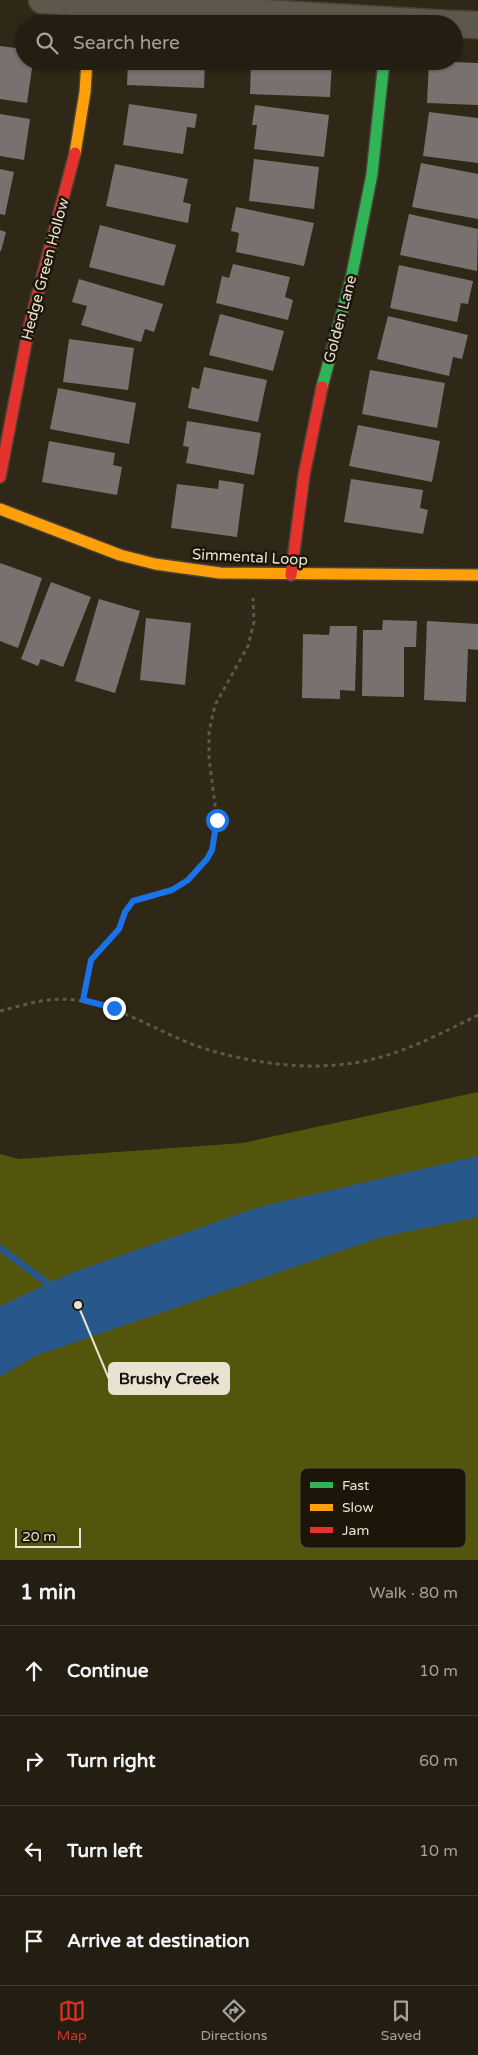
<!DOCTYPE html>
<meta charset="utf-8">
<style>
:root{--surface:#231e11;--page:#2f2b1f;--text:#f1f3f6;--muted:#a3a29f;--line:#403c31;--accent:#d93025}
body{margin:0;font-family:"Varela Round",sans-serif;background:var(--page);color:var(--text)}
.scale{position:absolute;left:15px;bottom:12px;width:66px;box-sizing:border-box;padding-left:5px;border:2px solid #eae2d1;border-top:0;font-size:14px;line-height:18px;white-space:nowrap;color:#eae2d1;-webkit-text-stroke:4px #1b1609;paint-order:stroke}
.stop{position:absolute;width:15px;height:15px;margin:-11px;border:4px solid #1a73e8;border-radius:50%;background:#fff}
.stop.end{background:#1a73e8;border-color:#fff;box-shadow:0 1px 5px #0008}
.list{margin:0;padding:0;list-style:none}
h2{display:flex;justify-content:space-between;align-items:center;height:65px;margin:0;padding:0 20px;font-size:21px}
h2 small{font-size:16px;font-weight:400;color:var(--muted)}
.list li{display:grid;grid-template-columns:32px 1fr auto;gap:15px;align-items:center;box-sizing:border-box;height:90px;padding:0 20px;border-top:1px solid var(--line)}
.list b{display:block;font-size:19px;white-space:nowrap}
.list em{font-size:16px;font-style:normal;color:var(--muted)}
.icon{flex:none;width:28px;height:28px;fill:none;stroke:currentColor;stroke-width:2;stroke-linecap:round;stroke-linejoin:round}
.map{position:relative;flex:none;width:478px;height:1560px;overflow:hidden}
.search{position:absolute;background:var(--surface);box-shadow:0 1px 4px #0004;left:15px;right:15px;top:15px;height:55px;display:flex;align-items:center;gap:12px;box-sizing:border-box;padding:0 18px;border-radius:28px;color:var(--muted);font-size:19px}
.sheet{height:425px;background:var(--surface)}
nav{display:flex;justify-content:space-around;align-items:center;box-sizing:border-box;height:70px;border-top:1px solid var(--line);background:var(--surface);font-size:14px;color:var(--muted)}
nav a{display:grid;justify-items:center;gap:2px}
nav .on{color:var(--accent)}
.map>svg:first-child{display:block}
.green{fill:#53550c}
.water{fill:#28588b}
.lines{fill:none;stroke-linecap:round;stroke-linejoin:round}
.stream{stroke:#28588b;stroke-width:7}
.building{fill:#78716f}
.street-casing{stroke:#494337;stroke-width:29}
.fast-casing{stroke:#494337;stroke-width:14}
.slow-casing{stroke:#494337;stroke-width:14}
.jam-casing{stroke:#494337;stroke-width:14}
.path{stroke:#5d584d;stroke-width:3;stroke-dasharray:4 4;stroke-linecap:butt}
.street{stroke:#5d584c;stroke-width:26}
.fast{stroke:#30b455;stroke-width:11}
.slow{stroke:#ff9f0a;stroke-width:11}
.jam{stroke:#e5322d;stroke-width:11}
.route{stroke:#1a73e8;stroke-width:6}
.labels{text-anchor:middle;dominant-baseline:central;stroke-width:5;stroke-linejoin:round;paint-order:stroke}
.street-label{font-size:15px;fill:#eae2d1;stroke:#1b1609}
.key{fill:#1b1609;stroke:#595345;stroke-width:1}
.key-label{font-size:14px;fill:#eae2d1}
.leader{fill:none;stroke:#eae2d1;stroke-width:2}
.callout-dot{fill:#eae2d1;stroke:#1b1609;stroke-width:2}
.callout{fill:#eae2d1;stroke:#eae2d1;stroke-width:2}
.callout-label{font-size:16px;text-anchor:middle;font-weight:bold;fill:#111}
</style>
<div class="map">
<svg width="478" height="1560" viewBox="0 0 478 1560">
<rect width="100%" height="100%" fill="#2f2817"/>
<path class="green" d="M478,1092v468h-478v-406l19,5 224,-16z"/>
<path class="water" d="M478,1156v61l-96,20 -347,119 -35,21v-71l71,-33 188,-66z"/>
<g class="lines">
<path class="stream" d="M0,1248l54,40"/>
</g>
<g class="building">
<path d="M0,46l24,3v12h9l-6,42 -27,-4z"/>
<path d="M128,61h77l-1,27 -77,-3z"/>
<path d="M251,61h81l-2,36 -80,-3z"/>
<path d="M429,61l49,2v42l-51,-2z"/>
<path d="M129,104l68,10 -2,14 -8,-1 -4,27 -60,-9z"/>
<path d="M255,105l74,10 -5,42 -70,-8 3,-24h-5z"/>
<path d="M429,112l49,6v45l-55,-7z"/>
<path d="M0,114l30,5 -6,41 -24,-4z"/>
<path d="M254,159l65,8 -5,42 -65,-8z"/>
<path d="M421,163l57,11v45l-66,-12z"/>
<path d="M115,164l73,15 -5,23 8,2 -3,19 -82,-17z"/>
<path d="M0,169l14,3 -9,43 -5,-1z"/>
<path d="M236,207l78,16 -10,43 -68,-14 3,-19 -8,-2z"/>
<path d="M409,214l69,15 -1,42 -77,-16z"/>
<path d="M100,225l76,20 -12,41 -75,-19z"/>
<path d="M0,230l6,2 -5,19h-1z"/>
<path d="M233,264l57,13 -5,20 8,3 -5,20 -72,-17 6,-27 7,2z"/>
<path d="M399,265l74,16 -5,23 -7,-1 -4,19 -67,-14z"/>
<path d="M79,279l84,25 -9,28 -9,-3 -4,13 -60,-17 6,-19 -15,-4z"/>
<path d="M220,314l64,17 -11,40 -64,-16z"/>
<path d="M388,316l80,19 -6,24 -9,-2 -4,19 -72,-17z"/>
<path d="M69,339l65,9 -6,42 -65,-8z"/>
<path d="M204,367l63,13 -9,42 -70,-14 4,-21 7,2z"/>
<path d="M370,370l75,13 -8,45 -75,-14z"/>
<path d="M58,388l78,15 -7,41 -79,-15z"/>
<path d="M187,421l74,12 -7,42 -68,-12 3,-16 -6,-1z"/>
<path d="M358,425l82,16 -8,41 -83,-16z"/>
<path d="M49,441l66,12 -2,12 9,2 -5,28 -75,-13z"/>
<path d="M351,479l72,11 -3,18 8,2 -5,24 -79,-12z"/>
<path d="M219,480l25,4 -7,53 -66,-9 6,-44 41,5z"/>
<path d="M0,563l42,15 -24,70 -18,-7z"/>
<path d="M51,582l40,15 -28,70 -22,-8 -3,7 -17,-7z"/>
<path d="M99,599l41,12 -25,82 -40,-12z"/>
<path d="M146,618l45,5 -6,62 -45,-5z"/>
<path d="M383,620l34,1 -1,26h-12v50l-42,-1 1,-66h19z"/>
<path d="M427,621l51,3v26l-10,-1 -2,53 -42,-2z"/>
<path d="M330,626h27l-2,65 -15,-1v9l-38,-1 1,-64 26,1z"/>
</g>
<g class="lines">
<g class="street-casing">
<g id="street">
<path d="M42,0l408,24"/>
<path d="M454,24l24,1"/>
</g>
</g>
<g class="fast-casing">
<path id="fast" d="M322,387l29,-108 21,-105 12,-113"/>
</g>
<g class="slow-casing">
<g id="slow">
<path d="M75,153l10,-61 2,-31"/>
<path d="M0,509l120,46 35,9 65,9 258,2"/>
</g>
</g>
<g class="jam-casing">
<g id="jam">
<path d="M0,477l29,-150 46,-174"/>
<path d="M291,575l13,-100 18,-88"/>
</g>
</g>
<g class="path">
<path d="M83,1000l8,-40 28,-31 6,-17 8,-11 39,-11 16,-10 19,-21 5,-9 5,-30 -8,-62v-26l6,-27 33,-59 6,-24 -1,-24"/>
<path d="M0,1011c16,-4 32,-9 48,-11 63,-7 110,37 168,52 51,14 110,20 161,6 35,-9 69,-27 101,-43"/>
</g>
<use href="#street" class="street"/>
<use href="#fast" class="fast"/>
<use href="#slow" class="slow"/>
<use href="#jam" class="jam"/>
</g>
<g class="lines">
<path class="route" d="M114,1008l-31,-8 8,-40 28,-31 6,-17 8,-11 39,-11 16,-10 19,-21 5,-9 5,-30"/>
</g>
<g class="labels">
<g class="street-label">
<text transform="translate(45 269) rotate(-75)">Hedge Green Hollow</text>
<text transform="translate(340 319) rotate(-75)">Golden Lane</text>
<text transform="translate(250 557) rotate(3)">Simmental Loop</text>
</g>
</g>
<rect x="300" y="1468" width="166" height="80" rx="8" class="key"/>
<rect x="310" y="1482" width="23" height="6" fill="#30b455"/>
<rect x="310" y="1504" width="23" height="7" fill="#ff9f0a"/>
<rect x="310" y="1527" width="23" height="6" fill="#e5322d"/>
<g class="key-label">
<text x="342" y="1490">Fast</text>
<text x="342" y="1512">Slow</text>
<text x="342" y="1535">Jam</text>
</g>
<path class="leader" d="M78 1305L109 1379"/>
<circle class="callout-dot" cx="78" cy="1305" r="5"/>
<rect class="callout" x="109" y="1363" width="120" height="31" rx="5"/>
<g class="callout-label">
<text x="169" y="1384">Brushy Creek</text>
</g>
</svg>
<div class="scale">20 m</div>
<div class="stop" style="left:217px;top:820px"></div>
<div class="stop end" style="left:114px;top:1008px"></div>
<div class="search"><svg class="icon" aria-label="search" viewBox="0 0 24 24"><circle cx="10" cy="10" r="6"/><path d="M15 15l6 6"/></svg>Search here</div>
</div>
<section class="sheet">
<h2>1 min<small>Walk · 80 m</small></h2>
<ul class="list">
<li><svg class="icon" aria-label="ahead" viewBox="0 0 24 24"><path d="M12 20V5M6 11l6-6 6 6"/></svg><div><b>Continue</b></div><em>10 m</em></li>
<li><svg class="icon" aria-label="right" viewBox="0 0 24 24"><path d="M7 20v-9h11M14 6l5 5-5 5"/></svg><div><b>Turn right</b></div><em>60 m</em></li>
<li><svg class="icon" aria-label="left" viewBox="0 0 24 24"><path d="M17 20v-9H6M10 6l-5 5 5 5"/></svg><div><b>Turn left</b></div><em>10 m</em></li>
<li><svg class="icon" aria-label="arrive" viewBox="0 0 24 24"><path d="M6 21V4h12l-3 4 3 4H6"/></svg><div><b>Arrive at destination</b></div></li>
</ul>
</section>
<nav>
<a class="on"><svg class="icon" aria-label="map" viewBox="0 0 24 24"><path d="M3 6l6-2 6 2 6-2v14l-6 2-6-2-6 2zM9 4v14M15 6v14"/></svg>Map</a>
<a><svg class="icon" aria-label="directions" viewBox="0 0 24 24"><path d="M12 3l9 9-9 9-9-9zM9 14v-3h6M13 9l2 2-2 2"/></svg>Directions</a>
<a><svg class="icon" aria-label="saved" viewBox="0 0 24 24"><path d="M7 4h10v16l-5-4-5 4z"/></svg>Saved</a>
</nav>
